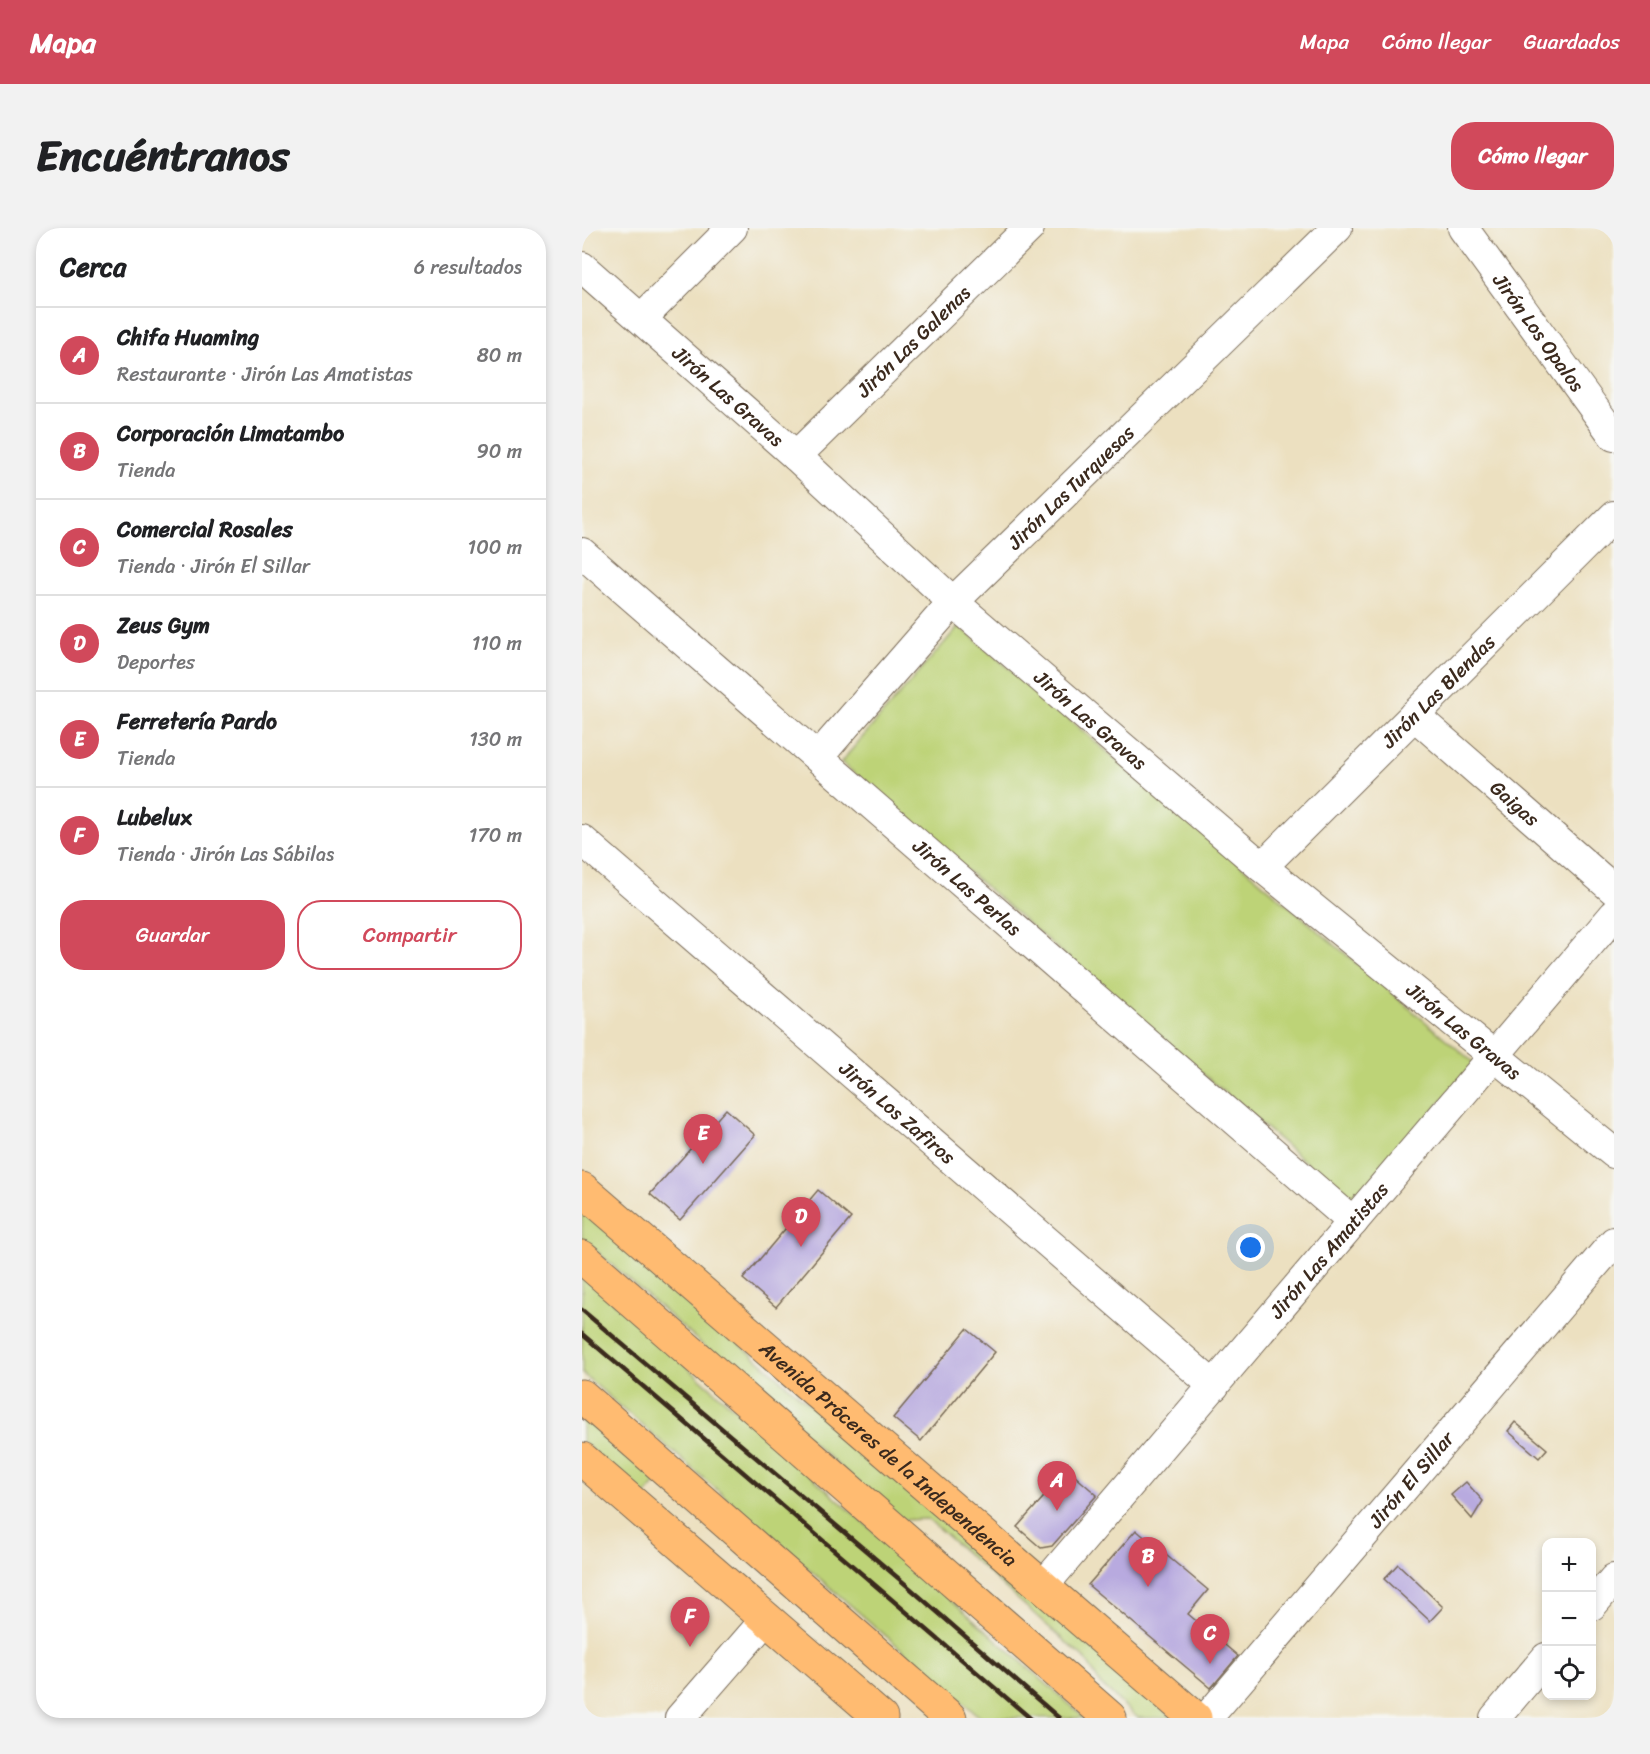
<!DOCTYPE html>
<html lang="es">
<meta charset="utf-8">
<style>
:root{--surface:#fff;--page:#f2f2f2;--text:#202124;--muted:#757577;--line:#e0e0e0;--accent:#d1495b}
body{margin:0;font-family:Sriracha,sans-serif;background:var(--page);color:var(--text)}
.controls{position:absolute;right:18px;bottom:18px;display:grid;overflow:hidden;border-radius:12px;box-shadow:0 3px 9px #0003}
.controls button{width:54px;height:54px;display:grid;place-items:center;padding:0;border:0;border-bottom:2px solid var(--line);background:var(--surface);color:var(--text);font:30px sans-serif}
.you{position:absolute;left:669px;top:1020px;width:21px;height:21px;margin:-15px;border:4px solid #fff;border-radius:50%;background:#1a73e8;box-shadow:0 0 0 9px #1a73e833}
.badge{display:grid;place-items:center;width:39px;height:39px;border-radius:50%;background:var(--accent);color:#fff;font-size:20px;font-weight:700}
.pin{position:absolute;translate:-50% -50px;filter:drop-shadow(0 2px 3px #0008)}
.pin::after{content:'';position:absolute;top:32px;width:21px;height:18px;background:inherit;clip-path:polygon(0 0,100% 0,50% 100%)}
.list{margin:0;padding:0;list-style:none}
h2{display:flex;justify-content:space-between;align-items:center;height:78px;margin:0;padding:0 24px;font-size:26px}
h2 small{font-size:20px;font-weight:400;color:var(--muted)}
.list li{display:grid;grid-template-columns:39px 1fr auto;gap:18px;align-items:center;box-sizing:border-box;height:96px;padding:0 24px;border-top:2px solid var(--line)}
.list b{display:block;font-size:22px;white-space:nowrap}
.list p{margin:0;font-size:20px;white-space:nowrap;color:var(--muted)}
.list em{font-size:20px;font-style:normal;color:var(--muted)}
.actions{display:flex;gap:12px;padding:18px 24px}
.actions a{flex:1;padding:14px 0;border:2px solid var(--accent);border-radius:24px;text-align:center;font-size:21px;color:var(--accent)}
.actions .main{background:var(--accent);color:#fff}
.icon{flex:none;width:33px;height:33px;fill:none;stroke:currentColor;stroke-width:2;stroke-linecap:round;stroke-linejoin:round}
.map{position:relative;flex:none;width:1032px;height:1490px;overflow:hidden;border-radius:24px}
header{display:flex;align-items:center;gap:36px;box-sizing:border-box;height:84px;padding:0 30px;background:var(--accent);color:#fff}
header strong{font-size:28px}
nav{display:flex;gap:33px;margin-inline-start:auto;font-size:21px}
.intro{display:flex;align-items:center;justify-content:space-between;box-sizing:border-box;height:144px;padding:0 36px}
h1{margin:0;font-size:42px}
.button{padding:15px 27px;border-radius:24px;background:var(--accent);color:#fff;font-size:21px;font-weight:700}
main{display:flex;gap:36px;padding:0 36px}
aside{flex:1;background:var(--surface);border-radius:24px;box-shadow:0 3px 9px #0003}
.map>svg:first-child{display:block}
.green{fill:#bdd377;stroke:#7c7e4a;stroke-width:1.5}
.building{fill:#b8aadf}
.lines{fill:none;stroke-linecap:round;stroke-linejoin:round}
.minor-casing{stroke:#796a57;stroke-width:32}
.major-casing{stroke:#796a57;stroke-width:35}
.minor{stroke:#fff;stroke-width:30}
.major{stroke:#ffbb71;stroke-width:33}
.rail{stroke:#3b2a1e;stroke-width:4.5}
.labels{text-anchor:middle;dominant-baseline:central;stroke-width:4.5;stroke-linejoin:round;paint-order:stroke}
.street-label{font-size:20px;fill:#3b2a1e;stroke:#f6f6f2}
</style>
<header>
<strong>Mapa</strong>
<nav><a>Mapa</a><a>Cómo llegar</a><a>Guardados</a></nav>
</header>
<div class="intro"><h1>Encuéntranos</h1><a class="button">Cómo llegar</a></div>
<main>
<aside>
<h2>Cerca<small>6 resultados</small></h2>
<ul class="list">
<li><span class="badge">A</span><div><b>Chifa Huaming</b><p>Restaurante · Jirón Las Amatistas</p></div><em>80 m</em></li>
<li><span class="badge">B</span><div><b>Corporación Limatambo</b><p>Tienda</p></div><em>90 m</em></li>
<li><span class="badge">C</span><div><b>Comercial Rosales</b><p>Tienda · Jirón El Sillar</p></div><em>100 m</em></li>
<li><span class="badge">D</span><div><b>Zeus Gym</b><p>Deportes</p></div><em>110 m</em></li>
<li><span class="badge">E</span><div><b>Ferretería Pardo</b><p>Tienda</p></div><em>130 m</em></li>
<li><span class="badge">F</span><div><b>Lubelux</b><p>Tienda · Jirón Las Sábilas</p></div><em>170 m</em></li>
</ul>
<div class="actions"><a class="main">Guardar</a><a>Compartir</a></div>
</aside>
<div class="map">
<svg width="1032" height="1490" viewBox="0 0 1032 1490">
<rect width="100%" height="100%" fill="#f6f6f2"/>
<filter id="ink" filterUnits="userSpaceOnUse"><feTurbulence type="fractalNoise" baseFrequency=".0167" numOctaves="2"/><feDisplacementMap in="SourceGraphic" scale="12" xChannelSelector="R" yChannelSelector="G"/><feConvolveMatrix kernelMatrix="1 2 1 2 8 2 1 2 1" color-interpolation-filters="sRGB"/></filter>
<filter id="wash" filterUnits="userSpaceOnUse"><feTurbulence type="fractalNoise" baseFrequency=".008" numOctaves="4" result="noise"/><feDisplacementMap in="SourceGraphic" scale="24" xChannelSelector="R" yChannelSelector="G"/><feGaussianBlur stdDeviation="1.35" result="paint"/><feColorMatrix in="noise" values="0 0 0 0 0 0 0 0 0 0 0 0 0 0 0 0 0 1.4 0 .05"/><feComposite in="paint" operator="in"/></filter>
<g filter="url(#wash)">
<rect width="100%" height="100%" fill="#ece0c0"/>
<g class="green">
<path d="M377,398l515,437 -120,141 -513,-442z"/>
<path d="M0,980l591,510h-35l-38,-34 -13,-23 -159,-142 -28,1 -318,-282z"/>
<path d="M0,1046l503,444h-104l-399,-345z"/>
<path d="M0,1187l76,66 -13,15 -63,-55z"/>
</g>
<g id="blocks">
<g class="building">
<path d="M144,881l29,26 -75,85 -30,-26z"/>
<path d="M236,962l33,28 -75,89 -33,-28z"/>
<path d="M385,1101l28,23 -74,89 -28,-23z"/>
<path d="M933,1194l32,27 -8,9 -31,-27z"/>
<path d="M486,1242l29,25 -45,51 -11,2 -24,-21z"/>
<path d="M884,1254l17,19 -11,18 -21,-24z"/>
<path d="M554,1302l72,60 -20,24 50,42 -27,32 -123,-103z"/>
<path d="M816,1336l45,43 -13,14 -46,-42z"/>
</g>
</g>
</g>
<g filter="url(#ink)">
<use href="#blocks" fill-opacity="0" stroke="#796a57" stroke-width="1.5"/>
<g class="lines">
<g class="minor-casing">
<g id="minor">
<path id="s1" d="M881,0l151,208"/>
<path id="s2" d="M0,39l214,189 157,146 309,265 352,286"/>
<path d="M60,90l90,-90"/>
<path id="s3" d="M214,228l233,-228"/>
<path id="s4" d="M0,325l771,669"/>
<path id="s5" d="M832,487l200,175"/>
<path id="s6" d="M236,529l135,-155 384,-374"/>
<path id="s7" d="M0,612l632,546"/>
<path id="s8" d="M680,639l352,-351"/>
<path id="s9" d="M461,1358l571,-671"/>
<path d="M1010,1377l22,-26"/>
<path d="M98,1490l87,-100"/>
<path id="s10" d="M625,1490l407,-476"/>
<path d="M913,1490l51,-60"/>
</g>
</g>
<g class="major-casing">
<g id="major">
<path id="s11" d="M0,961l613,529"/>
<path d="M0,1029l528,461"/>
<path d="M0,1168l368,322"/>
<path d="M0,1231l299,259"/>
</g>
</g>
<use href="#minor" class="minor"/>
<use href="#major" class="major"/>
<g class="rail">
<path d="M0,1082l322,273 155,135"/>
<path d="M0,1106l448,384"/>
</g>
</g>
</g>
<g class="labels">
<g class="street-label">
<text stroke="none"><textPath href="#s1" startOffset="129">Jirón Los Opalos</textPath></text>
<text stroke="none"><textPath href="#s3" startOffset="164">Jirón Las Galenas</textPath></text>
<text stroke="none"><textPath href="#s2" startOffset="195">Jirón Las Gravas</textPath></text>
<text stroke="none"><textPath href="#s6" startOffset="370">Jirón Las Turquesas</textPath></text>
<text stroke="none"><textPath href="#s8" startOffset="249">Jirón Las Blendas</textPath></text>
<text stroke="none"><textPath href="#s2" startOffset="681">Jirón Las Gravas</textPath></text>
<text stroke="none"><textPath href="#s5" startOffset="134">Gaigas</textPath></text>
<text stroke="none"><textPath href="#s4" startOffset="510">Jirón Las Perlas</textPath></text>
<text stroke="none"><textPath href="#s2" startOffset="1167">Jirón Las Gravas</textPath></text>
<text stroke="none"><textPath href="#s7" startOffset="417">Jirón Los Zafiros</textPath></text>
<text stroke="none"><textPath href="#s9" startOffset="441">Jirón Las Amatistas</textPath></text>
<text stroke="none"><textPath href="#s11" startOffset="405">Avenida Próceres de la Independencia</textPath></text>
<text stroke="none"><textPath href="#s10" startOffset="314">Jirón El Sillar</textPath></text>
</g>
</g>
</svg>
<div class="controls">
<button>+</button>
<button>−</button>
<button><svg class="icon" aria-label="locate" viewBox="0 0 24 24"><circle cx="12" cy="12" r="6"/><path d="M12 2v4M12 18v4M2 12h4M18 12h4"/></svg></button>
</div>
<div class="you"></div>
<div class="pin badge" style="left:475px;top:1283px">A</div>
<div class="pin badge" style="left:566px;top:1359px">B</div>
<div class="pin badge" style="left:628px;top:1436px">C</div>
<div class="pin badge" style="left:219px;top:1019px">D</div>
<div class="pin badge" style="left:121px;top:936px">E</div>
<div class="pin badge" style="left:108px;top:1419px">F</div>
</div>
</main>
